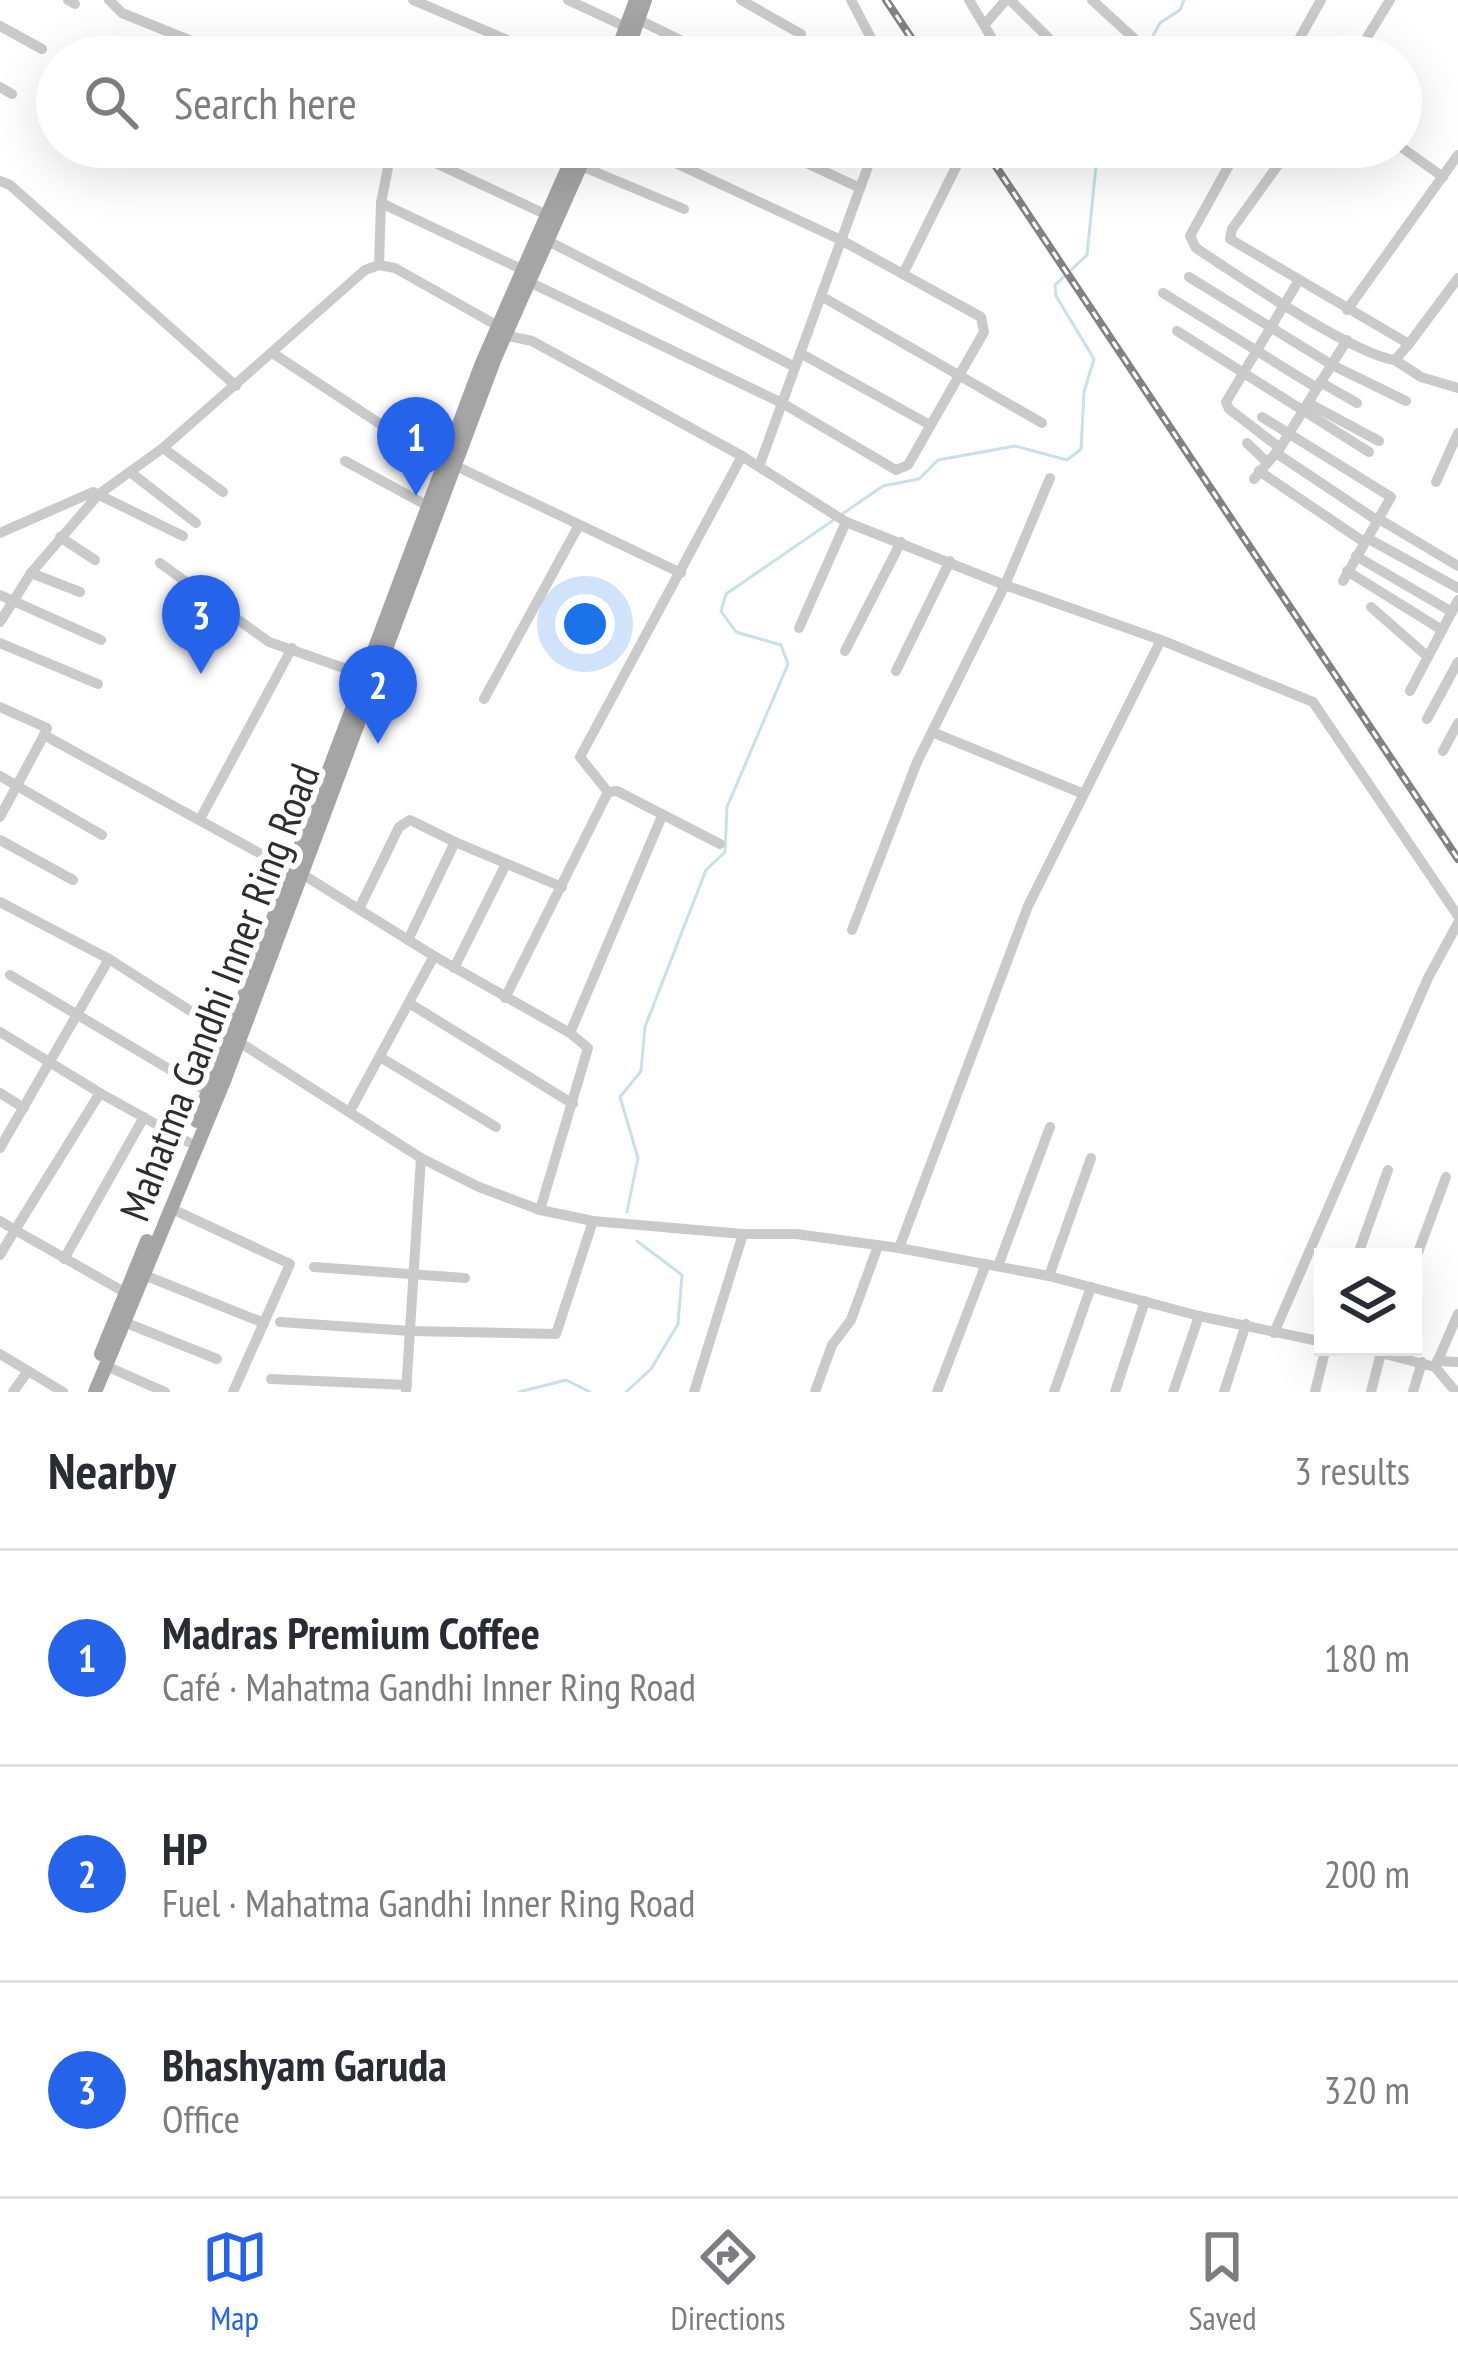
<!DOCTYPE html>
<meta charset="utf-8">
<style>
:root{--surface:#fff;--page:#f7f7f7;--text:#2b2b33;--muted:#7c7c81;--line:#e1e1e2;--accent:#2563eb}
body{margin:0;font-family:"PT Sans Narrow",sans-serif;background:var(--page);color:var(--text)}
.controls{position:absolute;right:36px;bottom:36px;display:grid;overflow:hidden;border-radius:0px;box-shadow:0 12px 48px #0002}
.controls button{width:108px;height:108px;display:grid;place-items:center;padding:0;border:0;border-bottom:3px solid var(--line);background:var(--surface);color:var(--text);font:60px sans-serif}
.you{position:absolute;left:585px;top:624px;width:42px;height:42px;margin:-30px;border:9px solid #fff;border-radius:50%;background:#1a73e8;box-shadow:0 0 0 18px #1a73e833}
.badge{display:grid;place-items:center;width:78px;height:78px;border-radius:50%;background:var(--accent);color:#fff;font-size:39px;font-weight:700}
.pin{position:absolute;translate:-50% -99px;filter:drop-shadow(0 3px 6px #0008)}
.pin::after{content:'';position:absolute;top:63px;width:42px;height:36px;background:inherit;clip-path:polygon(0 0,100% 0,50% 100%)}
.list{margin:0;padding:0;list-style:none}
h2{display:flex;justify-content:space-between;align-items:center;height:156px;margin:0;padding:0 48px;font-size:51px}
h2 small{font-size:39px;font-weight:400;color:var(--muted)}
.list li{display:grid;grid-template-columns:78px 1fr auto;gap:36px;align-items:center;box-sizing:border-box;height:216px;padding:0 48px;border-top:3px solid var(--line)}
.list b{display:block;font-size:45px;white-space:nowrap}
.list p{margin:0;font-size:39px;white-space:nowrap;color:var(--muted)}
.list em{font-size:39px;font-style:normal;color:var(--muted)}
.icon{flex:none;width:66px;height:66px;fill:none;stroke:currentColor;stroke-width:2;stroke-linecap:round;stroke-linejoin:round}
.map{position:relative;flex:none;width:1458px;height:1392px;overflow:hidden}
.search{position:absolute;background:var(--surface);box-shadow:0 12px 48px #0002;left:36px;right:36px;top:36px;height:132px;display:flex;align-items:center;gap:30px;box-sizing:border-box;padding:0 42px;border-radius:66px;color:var(--muted);font-size:45px}
.sheet{height:804px;background:var(--surface)}
nav{display:flex;justify-content:space-around;align-items:center;box-sizing:border-box;height:168px;border-top:3px solid var(--line);background:var(--surface);font-size:33px;color:var(--muted)}
nav a{display:grid;justify-items:center;gap:6px}
nav .on{color:var(--accent)}
.map>svg:first-child{display:block}
.lines{fill:none;stroke-linecap:round;stroke-linejoin:round}
.stream{stroke:#c8e0e8;stroke-width:3}
.minor{stroke:#cacaca;stroke-width:10}
.major{stroke:#a5a5a5;stroke-width:14}
.rail-casing{stroke:#828282;stroke-width:8}
.rail{stroke:#fff;stroke-width:3;stroke-dasharray:9;stroke-linecap:butt}
.labels{text-anchor:middle;dominant-baseline:central;stroke-width:12;stroke-linejoin:round;paint-order:stroke}
.street-label{font-size:42px;fill:#2d2d2d;stroke:#fff}
</style>
<div class="map">
<svg width="1458" height="1392" viewBox="0 0 1458 1392">
<rect width="100%" height="100%" fill="#fff"/>
<g class="lines">
<g class="stream">
<path d="M1141,57l19,-34 20,-13 4,-10"/>
<path d="M627,1212l11,-54 -18,-61 21,-26 4,-44 61,-157 19,-18 2,-45 61,-143 -7,-19 -45,-13 -15,-21 5,-17 157,-108 36,-7 19,-19 77,-14 52,14 14,-11 3,-57 10,-33 -38,-63 -1,-11 32,-30 10,-99 7,-9"/>
<path d="M519,1392l47,-12 24,12"/>
<path d="M626,1392l25,-23 27,-45 4,-49 -45,-34"/>
</g>
<g class="minor">
<path d="M68,0l7,4"/>
<path d="M109,0l13,13 109,44"/>
<path d="M413,0l134,57"/>
<path d="M568,0l58,27"/>
<path d="M741,0l60,34"/>
<path d="M851,0l30,57"/>
<path d="M969,0l34,57"/>
<path d="M1010,0l58,57"/>
<path d="M1092,0l46,42"/>
<path d="M639,20l76,37"/>
<path d="M985,24l21,-24"/>
<path d="M0,26l42,23"/>
<path d="M436,53l9,4"/>
<path d="M1289,57l32,-57"/>
<path d="M1355,57l35,-57"/>
<path d="M0,87l12,7"/>
<path d="M401,147l146,68"/>
<path d="M538,147l33,16"/>
<path d="M772,147l88,41"/>
<path d="M1239,147l-49,89 6,12c39,26 158,107 199,112l14,-16"/>
<path d="M1291,147l-59,82 -2,10 179,105 49,-66"/>
<path d="M1401,147l42,30"/>
<path d="M581,166l103,43"/>
<path d="M0,181l10,4 226,201"/>
<path d="M381,203l140,66"/>
<path d="M546,240l249,127"/>
<path d="M379,265l2,-62 11,-56"/>
<path d="M903,274l55,-111"/>
<path d="M1189,277l143,88 74,36"/>
<path d="M527,281l255,122 114,67 12,-5 76,-133 -3,-15 -140,-77 -200,-93"/>
<path d="M1163,293l154,95"/>
<path d="M821,296l221,127"/>
<path d="M1347,310l111,-155"/>
<path d="M1177,331l192,121"/>
<path d="M504,335l28,6 210,115"/>
<path d="M800,353l130,72"/>
<path d="M274,354l170,112"/>
<path d="M1395,360l26,17 37,11"/>
<path d="M1320,382l37,21"/>
<path d="M1308,403l71,38"/>
<path d="M1262,417l129,80 -48,84"/>
<path d="M1247,443l20,19"/>
<path d="M163,448l60,44"/>
<path d="M1280,448l-51,-39 -3,-7 73,-122"/>
<path d="M1276,453l102,68"/>
<path d="M345,461l83,45"/>
<path d="M760,464l115,-317"/>
<path d="M456,466l225,107"/>
<path d="M1259,471l105,71"/>
<path d="M130,472l66,51"/>
<path d="M1254,479l26,-31 67,-108"/>
<path d="M1436,482l22,-49"/>
<path d="M1379,519l79,47"/>
<path d="M0,533l93,-41 90,44"/>
<path d="M60,537l35,23"/>
<path d="M1367,538l91,50"/>
<path d="M1356,556l96,56"/>
<path d="M160,563l109,79 95,33"/>
<path d="M1347,571l95,59"/>
<path d="M31,573l49,19"/>
<path d="M0,595l101,45"/>
<path d="M1371,607l57,50"/>
<path d="M0,622l31,-49 68,-79 64,-46 202,-178 14,-5 16,3 101,57"/>
<path d="M799,628l47,-106"/>
<path d="M1161,640l152,62 145,214"/>
<path d="M0,643l98,41"/>
<path d="M845,651l56,-109"/>
<path d="M896,671l54,-110"/>
<path d="M1410,691l48,-91"/>
<path d="M484,699l95,-174"/>
<path d="M0,707l47,21 -3,7"/>
<path d="M1427,719l31,-57"/>
<path d="M932,732l152,62"/>
<path d="M1443,751l15,-28"/>
<path d="M0,776l102,59"/>
<path d="M608,792l-28,-35 162,-301 104,66 159,63 156,55 -133,266 -129,342"/>
<path d="M0,817l44,-82 248,136"/>
<path d="M200,819l92,-171"/>
<path d="M0,840l73,40"/>
<path d="M455,842l107,45"/>
<path d="M302,874l132,82"/>
<path d="M0,902l109,57 312,199 58,29 61,23 53,11 150,13h53l103,14 150,28 150,40 124,26"/>
<path d="M359,909l40,-82 11,-7 45,22 -47,98"/>
<path d="M852,930l65,-168 88,-177 45,-107"/>
<path d="M454,968l52,-104"/>
<path d="M10,975l198,117"/>
<path d="M505,998l103,-206 9,-1 103,53"/>
<path d="M409,1003l164,101"/>
<path d="M0,1032l100,61 -85,137 -15,-9"/>
<path d="M570,1033l92,-217"/>
<path d="M380,1057l116,70"/>
<path d="M0,1093l24,15"/>
<path d="M100,1093l88,49"/>
<path d="M350,1111l84,-155 136,77 18,15 -48,162"/>
<path d="M0,1148l109,-189"/>
<path d="M170,1208l120,56 -57,128"/>
<path d="M0,1255l15,-25 111,63"/>
<path d="M1357,1257l31,-87"/>
<path d="M64,1259l80,-142"/>
<path d="M998,1266l52,-139"/>
<path d="M1413,1266l33,-89"/>
<path d="M314,1267l151,11"/>
<path d="M144,1275l120,48"/>
<path d="M1049,1276l42,-118"/>
<path d="M124,1322l93,37"/>
<path d="M280,1322l130,9 146,3 37,-113"/>
<path d="M1274,1333l154,-355 30,-55"/>
<path d="M1358,1347l77,20 21,25"/>
<path d="M0,1354l63,38"/>
<path d="M1437,1361l21,1"/>
<path d="M106,1366l59,26"/>
<path d="M1435,1367l23,-53"/>
<path d="M271,1379l136,6"/>
<path d="M13,1392l15,-21"/>
<path d="M406,1392l15,-234"/>
<path d="M694,1392l49,-158"/>
<path d="M815,1392l17,-47 19,-25 27,-74"/>
<path d="M937,1392l49,-128"/>
<path d="M1054,1392l37,-105"/>
<path d="M1115,1392l30,-91"/>
<path d="M1173,1392l26,-76"/>
<path d="M1224,1392l22,-68"/>
<path d="M1315,1392l11,-45"/>
<path d="M1371,1392l11,-43"/>
<path d="M1413,1392l9,-30"/>
</g>
<g class="major">
<path d="M615,57l21,-57"/>
<path d="M625,57l20,-57"/>
<path d="M197,1121l285,-758 95,-216"/>
<path d="M101,1354l46,-113"/>
<path d="M95,1392l129,-311 271,-723 94,-211"/>
</g>
<g class="rail-casing">
<g id="rail">
<path d="M886,0l38,57"/>
<path d="M983,147l475,712"/>
</g>
</g>
<use href="#rail" class="rail"/>
</g>
<g class="labels">
<g class="street-label">
<text transform="translate(219 992) rotate(-69)">Mahatma Gandhi Inner Ring Road</text>
</g>
</g>
</svg>
<div class="controls">
<button><svg class="icon" aria-label="layers" viewBox="0 0 24 24"><path d="M12 4l9 5-9 5-9-5zM3 14l9 5 9-5"/></svg></button>
</div>
<div class="you"></div>
<div class="pin badge" style="left:416px;top:496px">1</div>
<div class="pin badge" style="left:378px;top:744px">2</div>
<div class="pin badge" style="left:201px;top:674px">3</div>
<div class="search"><svg class="icon" aria-label="search" viewBox="0 0 24 24"><circle cx="10" cy="10" r="6"/><path d="M15 15l6 6"/></svg>Search here</div>
</div>
<section class="sheet">
<h2>Nearby<small>3 results</small></h2>
<ul class="list">
<li><span class="badge">1</span><div><b>Madras Premium Coffee</b><p>Café · Mahatma Gandhi Inner Ring Road</p></div><em>180 m</em></li>
<li><span class="badge">2</span><div><b>HP</b><p>Fuel · Mahatma Gandhi Inner Ring Road</p></div><em>200 m</em></li>
<li><span class="badge">3</span><div><b>Bhashyam Garuda</b><p>Office</p></div><em>320 m</em></li>
</ul>
</section>
<nav>
<a class="on"><svg class="icon" aria-label="map" viewBox="0 0 24 24"><path d="M3 6l6-2 6 2 6-2v14l-6 2-6-2-6 2zM9 4v14M15 6v14"/></svg>Map</a>
<a><svg class="icon" aria-label="directions" viewBox="0 0 24 24"><path d="M12 3l9 9-9 9-9-9zM9 14v-3h6M13 9l2 2-2 2"/></svg>Directions</a>
<a><svg class="icon" aria-label="saved" viewBox="0 0 24 24"><path d="M7 4h10v16l-5-4-5 4z"/></svg>Saved</a>
</nav>
